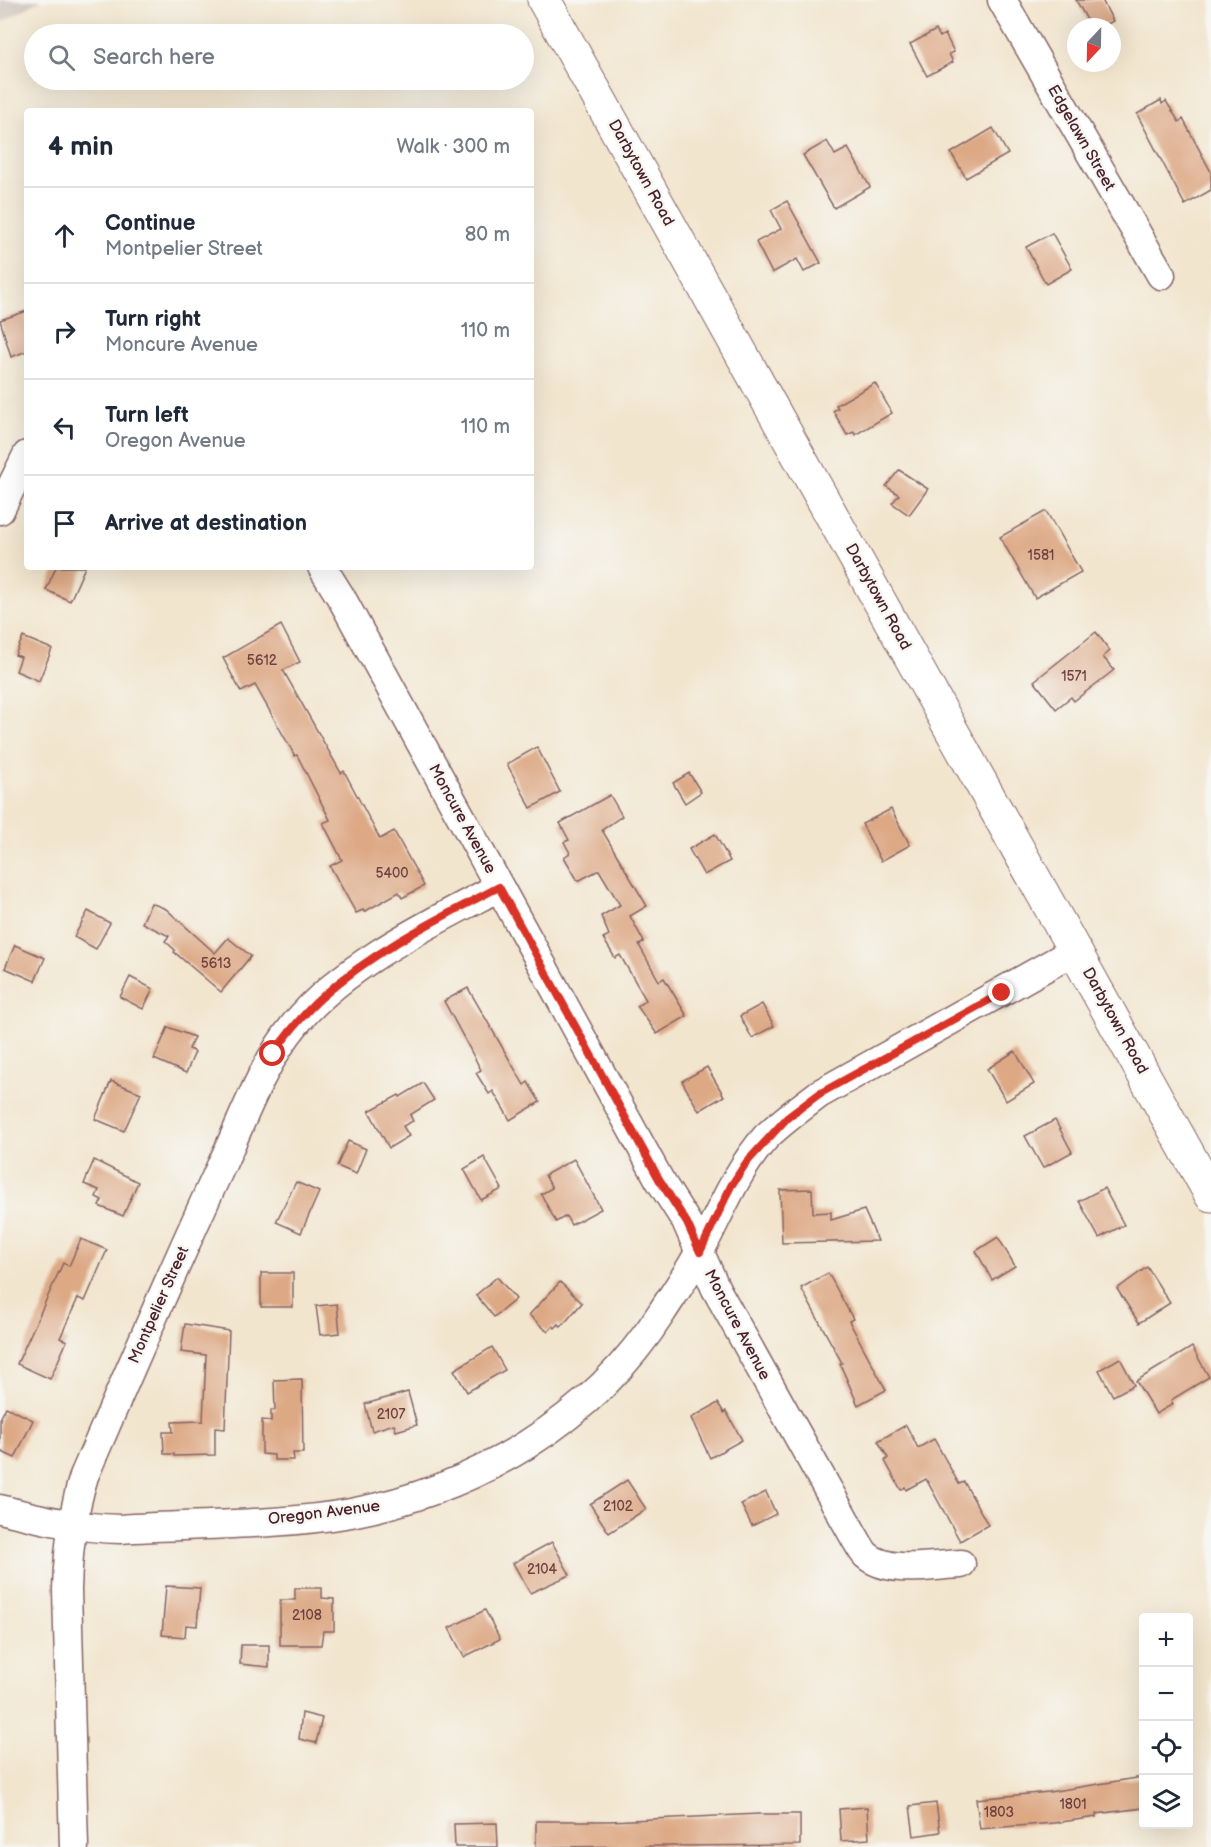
<!DOCTYPE html>
<meta charset="utf-8">
<style>
:root{--surface:#fff;--page:#f2f2f3;--text:#1f2937;--muted:#747a83;--line:#e0e1e3}
body{margin:0;font-family:"Balsamiq Sans",sans-serif;background:var(--page);color:var(--text)}
.controls{position:absolute;right:18px;bottom:18px;display:grid;overflow:hidden;border-radius:6px;box-shadow:0 6px 24px #0002}
.controls button{width:54px;height:54px;display:grid;place-items:center;padding:0;border:0;border-bottom:2px solid var(--line);background:var(--surface);color:var(--text);font:30px sans-serif}
.compass{position:absolute;left:1067px;top:18px;width:54px;height:54px;border-radius:50%;background:var(--surface);box-shadow:0 6px 24px #0002;rotate:202deg}
.stop{position:absolute;width:18px;height:18px;margin:-14px;border:4px solid #d93025;border-radius:50%;background:#fff}
.stop.end{background:#d93025;border-color:#fff;box-shadow:0 2px 6px #0008}
.list{margin:0;padding:0;list-style:none}
h2{display:flex;justify-content:space-between;align-items:center;height:78px;margin:0;padding:0 24px;font-size:26px}
h2 small{font-size:20px;font-weight:400;color:var(--muted)}
.list li{display:grid;grid-template-columns:39px 1fr auto;gap:18px;align-items:center;box-sizing:border-box;height:96px;padding:0 24px;border-top:2px solid var(--line)}
.list b{display:block;font-size:22px;white-space:nowrap}
.list p{margin:0;font-size:20px;white-space:nowrap;color:var(--muted)}
.list em{font-size:20px;font-style:normal;color:var(--muted)}
.icon{flex:none;width:33px;height:33px;fill:none;stroke:currentColor;stroke-width:2;stroke-linecap:round;stroke-linejoin:round}
.map{position:relative;flex:none;width:1211px;height:1847px;overflow:hidden}
.search{position:absolute;background:var(--surface);box-shadow:0 6px 24px #0002;left:24px;top:24px;width:510px;height:66px;display:flex;align-items:center;gap:15px;box-sizing:border-box;padding:0 21px;border-radius:33px;color:var(--muted);font-size:22px}
.panel{position:absolute;background:var(--surface);box-shadow:0 6px 24px #0002;left:24px;top:108px;width:510px;height:462px;border-radius:6px}
.map>svg:first-child{display:block}
.industrial{fill:#cdc2b9}
.building{fill:#dda985}
.lines{fill:none;stroke-linecap:round;stroke-linejoin:round}
.minor-casing{stroke:#856464;stroke-width:31}
.secondary-casing{stroke:#856464;stroke-width:35}
.minor{stroke:#fff;stroke-width:28}
.secondary{stroke:#fff;stroke-width:33}
.route{stroke:#d93025;stroke-width:8}
.labels{text-anchor:middle;dominant-baseline:central;stroke-width:5;stroke-linejoin:round;paint-order:stroke}
.number-label{font-size:14px;fill:#6f4242}
.street-label{font-size:16px;fill:#4a1f2b;stroke:#f6f6f2}
</style>
<div class="map">
<svg width="1211" height="1847" viewBox="0 0 1211 1847">
<rect width="100%" height="100%" fill="#f6f6f2"/>
<filter id="ink" filterUnits="userSpaceOnUse"><feTurbulence type="fractalNoise" baseFrequency=".0167" numOctaves="2"/><feDisplacementMap in="SourceGraphic" scale="12" xChannelSelector="R" yChannelSelector="G"/><feConvolveMatrix kernelMatrix="1 2 1 2 8 2 1 2 1" color-interpolation-filters="sRGB"/></filter>
<filter id="wash" filterUnits="userSpaceOnUse"><feTurbulence type="fractalNoise" baseFrequency=".008" numOctaves="4" result="noise"/><feDisplacementMap in="SourceGraphic" scale="24" xChannelSelector="R" yChannelSelector="G"/><feGaussianBlur stdDeviation="1.35" result="paint"/><feColorMatrix in="noise" values="0 0 0 0 0 0 0 0 0 0 0 0 0 0 0 0 0 1.4 0 .05"/><feComposite in="paint" operator="in"/></filter>
<g filter="url(#wash)">
<rect width="100%" height="100%" fill="#f2e5ce"/>
<path class="industrial" d="M0,0h41l-41,23z"/>
<g id="blocks">
<g class="building">
<path d="M1076,0h26l11,21 -11,6h-11z"/>
<path d="M936,30l4,7 5,-3 9,18 -5,2 4,8 -26,14 -17,-32z"/>
<path d="M1161,100l1,4 4,-3 13,21 4,-3 28,53v18l-26,15 -48,-91z"/>
<path d="M993,128l15,26 -42,24 -15,-25z"/>
<path d="M827,141l8,14 13,-7 22,39 -36,21 -31,-53z"/>
<path d="M787,201l34,62 -17,9 -7,-13 -25,14 -16,-31 25,-13 -10,-19z"/>
<path d="M1052,233l20,36 -26,15 -20,-37z"/>
<path d="M27,311v40l-16,6 -11,-37z"/>
<path d="M875,383l17,30 -37,22 -1,-3 -7,3 -14,-24 5,-3 -2,-3z"/>
<path d="M899,470l29,19 -19,26 -17,-12 7,-8 -13,-9z"/>
<path d="M1046,511l35,61 -46,26 -35,-61z"/>
<path d="M56,567h29l-15,34 -24,-11z"/>
<path d="M281,625l19,37 -17,8 58,103 3,-2 36,68 14,-8 30,55 -22,12 -3,-6 -35,20 -1,-2 -7,3 -26,-47 12,-6 -19,-37 7,-3 -33,-65 -2,1 -40,-71 -14,7 -18,-34z"/>
<path d="M1096,632l14,19 -7,6 11,13 -40,31 -3,-4 -15,12 -22,-28z"/>
<path d="M23,637l29,12 -13,32 -23,-10 5,-14 -6,-2z"/>
<path d="M537,747l23,45 -29,16 -24,-44z"/>
<path d="M689,773l12,19 -16,11 -12,-20z"/>
<path d="M610,795l12,21 -20,14 45,76 -17,10 14,26 -5,3 20,36 5,-3 23,38 -30,18 -20,-28 9,-6 -26,-45 -5,3 -12,-20 6,-3 -8,-19 19,-11 -21,-35 -21,11 -14,-24 6,-4 -6,-11 5,-2 -9,-17z"/>
<path d="M891,809l19,36 -29,16 -19,-37z"/>
<path d="M715,834l15,27 -26,14 -15,-26z"/>
<path d="M151,903l15,6 49,44 13,-15 23,18 -30,36 -47,-40 1,-2 -10,-9 4,-5 -27,-13z"/>
<path d="M88,911l22,12 -14,26 -22,-12z"/>
<path d="M15,945l30,13 -10,23 -30,-13z"/>
<path d="M130,977l23,12 -10,20 -23,-12z"/>
<path d="M468,988l56,97 4,-3 12,20 -30,18 -17,-29 -4,3 -13,-21 5,-3 -37,-69z"/>
<path d="M762,1004l12,22 -22,12 -12,-22z"/>
<path d="M168,1027l26,10 -5,12 6,3 -9,21 -32,-14z"/>
<path d="M1015,1051l19,33 -28,17 -19,-32z"/>
<path d="M707,1067l17,29 -25,15 -17,-30z"/>
<path d="M111,1081l30,12 -17,38 -29,-12z"/>
<path d="M423,1083l11,17 -24,15 3,6 -10,5 6,10 -20,12 -20,-37 30,-16 1,2z"/>
<path d="M1055,1120l17,32 -29,16 -18,-32z"/>
<path d="M348,1141l18,8 -10,25 -19,-8z"/>
<path d="M484,1157l18,32 -21,11 -17,-31z"/>
<path d="M574,1159l27,50 -30,16 -5,-9 -10,6 -15,-28 11,-6 -7,-13z"/>
<path d="M94,1160l44,22 -15,34 -24,-10 3,-6 -6,-3 3,-7 -15,-6z"/>
<path d="M296,1182l23,10 -18,41 -25,-11z"/>
<path d="M1104,1188l20,37 -25,13 -20,-37z"/>
<path d="M812,1189l1,24 18,-1v8l33,-10 14,31 -96,2 -2,-53z"/>
<path d="M998,1237l17,29 -23,14 -16,-29z"/>
<path d="M81,1239l26,11 -22,51 -7,-3 -18,40 7,3 -17,38 -33,-15 46,-101 6,3z"/>
<path d="M1147,1267l23,36 -31,20 -22,-34z"/>
<rect x="261" y="1273" width="32" height="34"/>
<path d="M828,1273l25,46 -4,2 37,69 -28,15 -18,-41 2,-1 -41,-75z"/>
<path d="M497,1277l19,22 -22,18 -18,-22z"/>
<path d="M560,1282l22,21 -21,24 -2,-3 -4,4 -2,-2 -5,6 -19,-17z"/>
<path d="M337,1304l3,29 -20,2 -4,-29z"/>
<path d="M185,1324l44,7 -4,98 -10,-1v27l-41,1v-2h-10l-1,-22h10l-1,-10 31,-1 3,-66 -25,-3z"/>
<path d="M492,1347l13,23 -38,22 -13,-22z"/>
<path d="M1192,1347l17,30 -38,23 2,4 -17,10 -20,-33z"/>
<path d="M1120,1358l14,27 -21,11 -14,-26z"/>
<path d="M302,1379l1,74h-10l1,7h-20v-5l-12,-1v-34l9,1v-11h4l-1,-30z"/>
<path d="M408,1392l9,33 -21,6 -2,-7 -22,7 -7,-27z"/>
<path d="M718,1403l6,10 2,-2 16,29 -32,18 -19,-40z"/>
<path d="M6,1407l27,13 -18,38 -15,-7v-32z"/>
<path d="M906,1425l12,23 16,-9 25,45 5,-2 24,43 -28,16 -34,-62 -20,11 -1,-3 -4,3 -16,-29 3,-3 -10,-17z"/>
<path d="M627,1480l19,29 -37,24 -19,-29z"/>
<path d="M766,1492l10,22 -24,12 -11,-22z"/>
<path d="M552,1542l18,33 -40,18 -17,-30z"/>
<path d="M166,1586l34,2 -3,38 -11,-1 -1,12 -23,-2z"/>
<path d="M295,1588h27v10l12,1v32h-11l-2,14h-41v-45h15z"/>
<path d="M485,1610l15,29 -36,18 -15,-29z"/>
<path d="M241,1645h28v22l-29,-3z"/>
<path d="M302,1713l20,5 -6,25 -17,-4z"/>
<path d="M1143,1777v31l-47,6v3l-42,6 -74,6 -4,-30 73,-7z"/>
<path d="M936,1803l4,29 -26,4 -4,-30z"/>
<path d="M867,1807l2,32 -28,2 -2,-32z"/>
<path d="M759,1814h41v31l-264,2v-26h74z"/>
<path d="M497,1823l1,24h-43l-1,-23z"/>
</g>
</g>
</g>
<g filter="url(#ink)">
<use href="#blocks" fill-opacity="0" stroke="#856464" stroke-width="1.5"/>
<g class="lines">
<g class="minor-casing">
<g id="minor">
<path d="M1002,0l159,275"/>
<path d="M0,510l27,-55"/>
<path d="M322,567l20,32 317,580 28,44 29,66 139,249c3,5 7,13 11,17 23,20 67,10 95,9"/>
<path d="M0,1509c40,10 78,19 120,20 74,-5 158,-3 231,-16 124,-24 242,-92 311,-201 13,-20 27,-40 38,-61 21,-40 36,-80 66,-114 16,-16 35,-29 53,-43l257,-144"/>
<path d="M74,1847l-7,-257c1,-39 5,-76 17,-114 45,-104 90,-209 138,-312 22,-47 40,-100 74,-141 49,-59 135,-100 203,-136"/>
</g>
</g>
<g class="secondary-casing">
<path id="secondary" d="M544,0l667,1195"/>
</g>
<use href="#minor" class="minor"/>
<use href="#secondary" class="secondary"/>
</g>
</g>
<g class="lines" filter="url(#ink)">
<path class="route" d="M273,1054c15,-21 30,-40 49,-57 51,-46 116,-78 177,-110l160,292 28,44 13,29 31,-66 15,-23 41,-45 32,-24 183,-101"/>
</g>
<g class="labels">
<g class="number-label">
<text x="1041" y="555">1581</text>
<text x="262" y="660">5612</text>
<text x="1074" y="676">1571</text>
<text x="392" y="873">5400</text>
<text x="216" y="963">5613</text>
<text x="391" y="1414">2107</text>
<text x="618" y="1506">2102</text>
<text x="542" y="1569">2104</text>
<text x="307" y="1615">2108</text>
<text x="1073" y="1804">1801</text>
<text x="999" y="1812">1803</text>
</g>
<g class="street-label">
<text transform="translate(1081 138) rotate(60)">Edgelawn Street</text>
<text transform="translate(641 173) rotate(61)">Darbytown Road</text>
<text transform="translate(878 597) rotate(61)">Darbytown Road</text>
<text transform="translate(462 819) rotate(61)">Moncure Avenue</text>
<text transform="translate(1115 1021) rotate(61)">Darbytown Road</text>
<text transform="translate(159 1305) rotate(-66)">Montpelier Street</text>
<text transform="translate(737 1325) rotate(62)">Moncure Avenue</text>
<text transform="translate(324 1513) rotate(-7)">Oregon Avenue</text>
</g>
</g>
</svg>
<div class="controls">
<button>+</button>
<button>−</button>
<button><svg class="icon" aria-label="locate" viewBox="0 0 24 24"><circle cx="12" cy="12" r="6"/><path d="M12 2v4M12 18v4M2 12h4M18 12h4"/></svg></button>
<button><svg class="icon" aria-label="layers" viewBox="0 0 24 24"><path d="M12 4l9 5-9 5-9-5zM3 14l9 5 9-5"/></svg></button>
</div>
<svg class="compass" viewBox="-18 -18 36 36"><path d="M0-13l5 13h-10z" fill="#e53935"/><path d="M0 13l5-13h-10z" fill="#747a83"/></svg>
<div class="stop" style="left:273px;top:1054px"></div>
<div class="stop end" style="left:1002px;top:993px"></div>
<div class="search"><svg class="icon" aria-label="search" viewBox="0 0 24 24"><circle cx="10" cy="10" r="6"/><path d="M15 15l6 6"/></svg>Search here</div>
<section class="panel">
<h2>4 min<small>Walk · 300 m</small></h2>
<ul class="list">
<li><svg class="icon" aria-label="ahead" viewBox="0 0 24 24"><path d="M12 20V5M6 11l6-6 6 6"/></svg><div><b>Continue</b><p>Montpelier Street</p></div><em>80 m</em></li>
<li><svg class="icon" aria-label="right" viewBox="0 0 24 24"><path d="M7 20v-9h11M14 6l5 5-5 5"/></svg><div><b>Turn right</b><p>Moncure Avenue</p></div><em>110 m</em></li>
<li><svg class="icon" aria-label="left" viewBox="0 0 24 24"><path d="M17 20v-9H6M10 6l-5 5 5 5"/></svg><div><b>Turn left</b><p>Oregon Avenue</p></div><em>110 m</em></li>
<li><svg class="icon" aria-label="arrive" viewBox="0 0 24 24"><path d="M6 21V4h12l-3 4 3 4H6"/></svg><div><b>Arrive at destination</b></div></li>
</ul>
</section>
</div>
